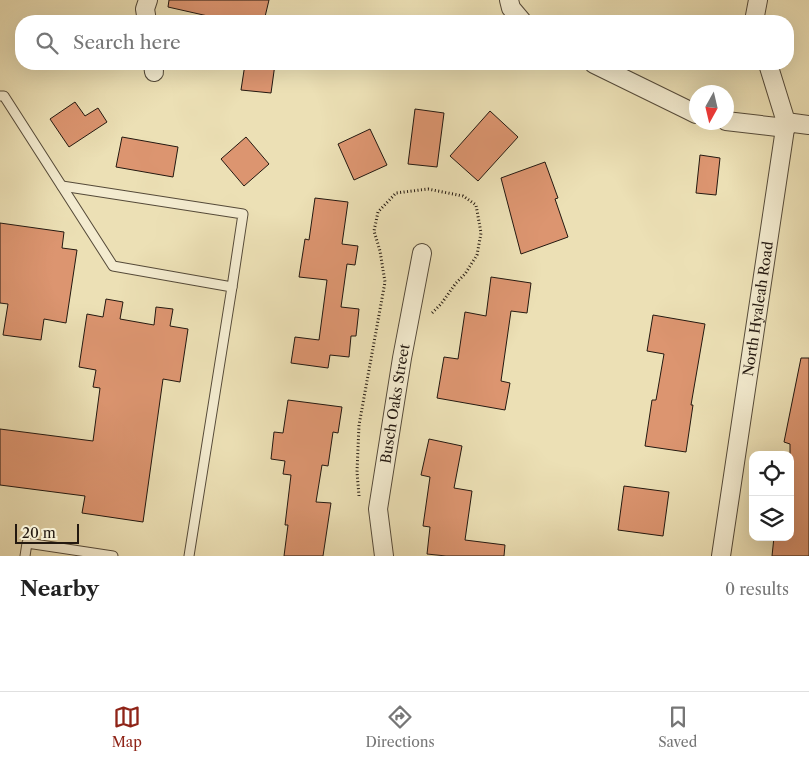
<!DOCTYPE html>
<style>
:root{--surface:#fff;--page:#f2f2f2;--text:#222;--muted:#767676;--line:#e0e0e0;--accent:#8f2418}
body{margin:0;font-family:"Libre Caslon Text",serif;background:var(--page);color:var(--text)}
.controls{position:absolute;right:15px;bottom:15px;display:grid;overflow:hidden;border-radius:10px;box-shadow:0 5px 20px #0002}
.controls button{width:45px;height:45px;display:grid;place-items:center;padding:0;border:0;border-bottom:1px solid var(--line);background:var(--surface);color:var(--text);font:25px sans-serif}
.compass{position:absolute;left:689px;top:85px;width:45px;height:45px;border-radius:50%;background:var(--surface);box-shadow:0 5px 20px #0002;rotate:188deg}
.scale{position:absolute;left:15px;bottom:12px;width:64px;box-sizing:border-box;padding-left:5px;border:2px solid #231810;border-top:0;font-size:14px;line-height:18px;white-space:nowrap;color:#231810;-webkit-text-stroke:4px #f3ebcf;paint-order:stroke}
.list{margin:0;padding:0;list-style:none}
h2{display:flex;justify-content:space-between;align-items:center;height:65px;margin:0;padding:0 20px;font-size:21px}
h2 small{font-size:16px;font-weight:400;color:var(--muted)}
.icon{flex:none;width:28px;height:28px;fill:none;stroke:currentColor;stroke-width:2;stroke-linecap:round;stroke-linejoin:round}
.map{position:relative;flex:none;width:809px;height:556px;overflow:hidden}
.search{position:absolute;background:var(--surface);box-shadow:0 5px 20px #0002;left:15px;right:15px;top:15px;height:55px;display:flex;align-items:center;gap:12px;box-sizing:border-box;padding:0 18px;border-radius:20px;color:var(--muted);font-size:19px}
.sheet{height:135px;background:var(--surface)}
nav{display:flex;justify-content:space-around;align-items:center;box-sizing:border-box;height:70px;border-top:1px solid var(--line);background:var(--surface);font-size:14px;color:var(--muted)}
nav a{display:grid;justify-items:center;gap:2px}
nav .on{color:var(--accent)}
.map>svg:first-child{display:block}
.building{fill:#dc9570;stroke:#231810}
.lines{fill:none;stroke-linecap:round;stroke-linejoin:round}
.lane-casing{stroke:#554a39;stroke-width:11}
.street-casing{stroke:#554a39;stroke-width:20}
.path{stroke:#231810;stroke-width:3;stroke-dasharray:1 2.5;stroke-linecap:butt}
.lane{stroke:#f3ebcf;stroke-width:9}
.street{stroke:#f3ebcf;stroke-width:18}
.labels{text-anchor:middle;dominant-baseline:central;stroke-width:4.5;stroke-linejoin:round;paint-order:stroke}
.street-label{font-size:14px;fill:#231810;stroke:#f3ebcf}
</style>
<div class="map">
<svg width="809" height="556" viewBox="0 0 809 556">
<rect width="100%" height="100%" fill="#ece0b5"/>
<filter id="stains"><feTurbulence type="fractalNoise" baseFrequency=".004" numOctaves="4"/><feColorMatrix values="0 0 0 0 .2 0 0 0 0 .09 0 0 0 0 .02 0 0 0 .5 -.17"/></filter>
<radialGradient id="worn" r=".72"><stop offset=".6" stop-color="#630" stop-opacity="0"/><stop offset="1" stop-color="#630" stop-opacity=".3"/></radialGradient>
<g class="building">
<path d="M169,0h100l-5,21h-34l-62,-14z"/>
<path d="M245,64h30l-4,29 -30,-3z"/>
<path d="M75,102l10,14 13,-8 9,14 -38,25 -19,-28z"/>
<path d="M415,109l29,4 -7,54 -29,-3z"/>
<path d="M490,111l28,26 -40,44 -28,-25z"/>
<path d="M370,129l17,36 -33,15 -16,-36z"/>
<path d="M122,137l56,10 -5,30 -57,-10z"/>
<path d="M246,137l23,27 -25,22 -23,-27z"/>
<path d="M700,155l20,3 -4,37 -20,-2z"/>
<path d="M545,162l13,36 -3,1 13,38 -47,17 -20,-76z"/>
<path d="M315,198l33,4 -6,42 16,2 -3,19 -8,-1 -6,43 18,2 -3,27h-5l-2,21 -19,-2 -2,13 -37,-5 4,-26 24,3 8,-60 -28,-3 6,-38 4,1z"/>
<path d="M0,223l64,9 -2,16 15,2 -11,73 -22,-4 -3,21 -38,-5 5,-31 -8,-1z"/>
<path d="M491,277l40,6 -4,30 -16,-2 -10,70 9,2 -5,27 -68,-12 7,-41 14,2 7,-47 21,4z"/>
<path d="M106,299l17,3 -3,17 34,6 2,-18 17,2 -3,17 18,3 -8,53 -17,-3 -20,143 -61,-9 3,-17 -85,-11v-56l93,12 7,-53 -7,-1 3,-17 -17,-3 8,-53 16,3z"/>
<path d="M653,315l52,9 -14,81h2l-7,47 -41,-6 7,-46h4l8,-46 -17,-3z"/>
<path d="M801,358h8v198h-37l2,-19h16v-93l-6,-2z"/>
<path d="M288,400l54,7 -4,26 -5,-1 -5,34 -6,-1 -6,37 15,1 -8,53h-39l4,-31h-3l6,-50 -8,-1 2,-13 -14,-2 3,-27 9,1z"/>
<path d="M429,439l33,7 -8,42 18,3 -7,49 40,5 -1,11h-58l-19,-2 3,-27 -7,-1 7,-49 -9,-2z"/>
<path d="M624,486l45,6 -6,44 -45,-6z"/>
</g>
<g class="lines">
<g class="lane-casing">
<g id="lane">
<path d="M0,96h4l109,170 119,21 -43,269"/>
<path d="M62,186l181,28 -11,73"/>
<path d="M25,556l2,-13 86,13"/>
</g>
</g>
<g class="street-casing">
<g id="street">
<path d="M509,0l2,8 11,13"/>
<path d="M147,21l-2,-12 3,-9"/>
<path d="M754,21l4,-21"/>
<path d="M153,64l1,8"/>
<path d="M594,64l94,46 8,4"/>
<path d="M726,121l60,7"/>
<path d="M786,122l23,3"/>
<path id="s1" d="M384,556l-6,-47 24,-151 20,-105"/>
<path id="s2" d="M721,556l65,-434 -18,-58"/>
</g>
</g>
<path class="path" d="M359,496l-2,-24 2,-47 26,-143 -5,-31 -6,-20 4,-19 18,-19 32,-4 35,7 13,9 5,28 -4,22 -12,19 -9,9 -15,21 -10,10"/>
<use href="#lane" class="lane"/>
<use href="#street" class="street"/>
</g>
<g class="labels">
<g class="street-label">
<text stroke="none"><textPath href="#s2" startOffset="250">North Hyaleah Road</textPath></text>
<text stroke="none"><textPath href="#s1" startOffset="154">Busch Oaks Street</textPath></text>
</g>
</g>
<rect width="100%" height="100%" filter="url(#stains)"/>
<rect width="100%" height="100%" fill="url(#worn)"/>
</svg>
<div class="controls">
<button><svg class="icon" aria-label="locate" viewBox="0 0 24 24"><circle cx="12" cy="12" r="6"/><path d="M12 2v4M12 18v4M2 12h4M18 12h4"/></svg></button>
<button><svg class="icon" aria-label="layers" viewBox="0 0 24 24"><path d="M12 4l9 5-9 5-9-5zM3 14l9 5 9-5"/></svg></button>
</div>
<svg class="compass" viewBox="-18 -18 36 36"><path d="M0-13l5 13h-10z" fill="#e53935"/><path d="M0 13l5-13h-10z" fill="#767676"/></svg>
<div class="scale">20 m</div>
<div class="search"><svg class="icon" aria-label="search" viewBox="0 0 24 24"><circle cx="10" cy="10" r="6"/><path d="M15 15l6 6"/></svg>Search here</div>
</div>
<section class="sheet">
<h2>Nearby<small>0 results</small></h2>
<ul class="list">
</ul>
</section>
<nav>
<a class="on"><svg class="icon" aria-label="map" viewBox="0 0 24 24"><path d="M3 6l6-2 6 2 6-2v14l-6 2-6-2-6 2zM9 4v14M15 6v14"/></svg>Map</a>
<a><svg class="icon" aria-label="directions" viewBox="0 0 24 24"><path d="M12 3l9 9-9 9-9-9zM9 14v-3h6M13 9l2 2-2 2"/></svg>Directions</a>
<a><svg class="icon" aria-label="saved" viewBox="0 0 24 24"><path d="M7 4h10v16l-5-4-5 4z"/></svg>Saved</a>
</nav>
